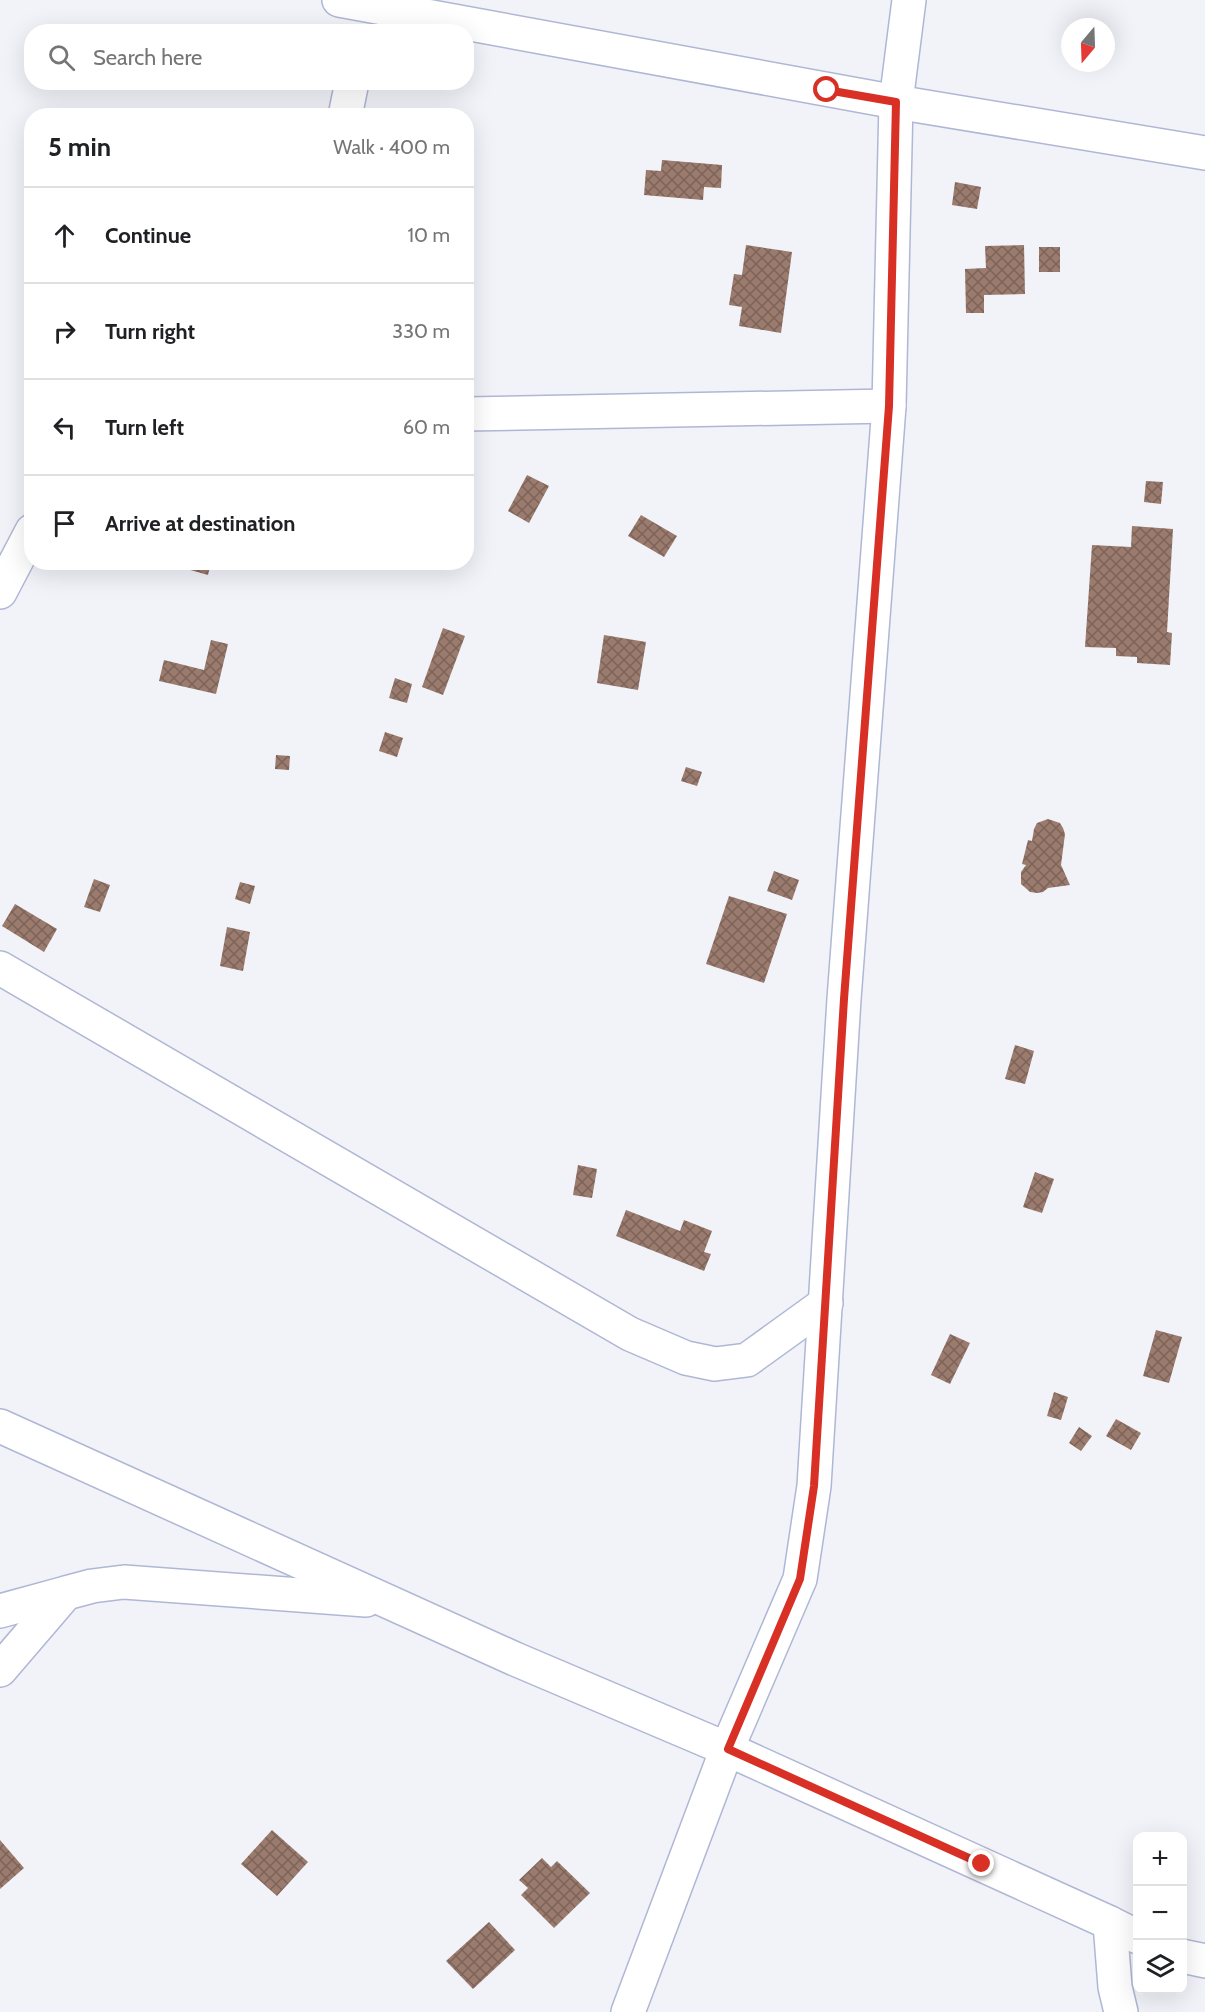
<!DOCTYPE html>
<meta charset="utf-8">
<style>
:root{--surface:#fff;--page:#f6f6f6;--text:#202124;--muted:#757577;--line:#e0e0e0}
body{margin:0;font-family:Cabin,sans-serif;background:var(--page);color:var(--text)}
.controls{position:absolute;right:18px;bottom:18px;display:grid;overflow:hidden;border-radius:12px;box-shadow:0 6px 24px #0002}
.controls button{width:54px;height:54px;display:grid;place-items:center;padding:0;border:0;border-bottom:2px solid var(--line);background:var(--surface);color:var(--text);font:30px sans-serif}
.compass{position:absolute;left:1061px;top:18px;width:54px;height:54px;border-radius:50%;background:var(--surface);box-shadow:0 6px 24px #0002;rotate:199deg}
.stop{position:absolute;width:18px;height:18px;margin:-14px;border:4px solid #d93025;border-radius:50%;background:#fff}
.stop.end{background:#d93025;border-color:#fff;box-shadow:0 2px 6px #0008}
.list{margin:0;padding:0;list-style:none}
h2{display:flex;justify-content:space-between;align-items:center;height:78px;margin:0;padding:0 24px;font-size:26px}
h2 small{font-size:20px;font-weight:400;color:var(--muted)}
.list li{display:grid;grid-template-columns:39px 1fr auto;gap:18px;align-items:center;box-sizing:border-box;height:96px;padding:0 24px;border-top:2px solid var(--line)}
.list b{display:block;font-size:22px;white-space:nowrap}
.list em{font-size:20px;font-style:normal;color:var(--muted)}
.icon{flex:none;width:33px;height:33px;fill:none;stroke:currentColor;stroke-width:2;stroke-linecap:round;stroke-linejoin:round}
.map{position:relative;flex:none;width:1205px;height:2012px;overflow:hidden}
.search{position:absolute;background:var(--surface);box-shadow:0 6px 24px #0002;left:24px;top:24px;width:450px;height:66px;display:flex;align-items:center;gap:15px;box-sizing:border-box;padding:0 21px;border-radius:24px;color:var(--muted);font-size:22px}
.panel{position:absolute;background:var(--surface);box-shadow:0 6px 24px #0002;left:24px;top:108px;width:450px;height:462px;border-radius:24px}
.map>svg:first-child{display:block}
.building{fill:url(#building-cross-hatch)}
.lines{fill:none;stroke-linecap:round;stroke-linejoin:round}
.minor-casing{stroke:#afb7d5;stroke-width:36}
.minor{stroke:#fff;stroke-width:33}
.route{stroke:#d93025;stroke-width:8}
</style>
<div class="map">
<svg width="1205" height="2012" viewBox="0 0 1205 2012">
<defs>
<pattern id="building-cross-hatch" width="8" height="8" patternUnits="userSpaceOnUse" patternTransform="scale(1.5)"><rect width="8" height="8" fill="#9b7b6e"/><path d="M0 0l8 8M0 8l8-8" fill="none" stroke="#7c6359"/></pattern>
</defs>
<rect width="100%" height="100%" fill="#f1f3f9"/>
<g class="building">
<path d="M662,160l60,5 -1,23 -17,-1 -1,13 -59,-5 2,-25 15,1z"/>
<path d="M955,182l26,5 -4,22 -25,-4z"/>
<path d="M746,245l46,7 -11,81 -42,-7 3,-19 -13,-2 5,-31 8,1z"/>
<path d="M1024,245l1,49 -41,1v18h-18l-1,-44 21,-1 -1,-22z"/>
<rect x="1039" y="247" width="21" height="25"/>
<path d="M527,475l22,11 -20,37 -21,-12z"/>
<path d="M1146,481l17,1 -2,22 -17,-2z"/>
<path d="M641,515l36,21 -13,21 -36,-21z"/>
<path d="M1132,526l41,3 -6,103 5,1 -2,32 -33,-2v-6l-21,-1v-8l-31,-1 7,-102 39,2z"/>
<path d="M162,562h49l-3,13z"/>
<path d="M443,628l22,8 -22,59 -21,-8z"/>
<path d="M604,635l42,7 -8,48 -41,-7z"/>
<path d="M211,640l17,4 -12,50 -57,-13 5,-21 40,10z"/>
<path d="M395,678l17,6 -5,19 -18,-5z"/>
<path d="M385,732l18,6 -6,19 -18,-6z"/>
<path d="M276,755l14,1 -1,14 -14,-1z"/>
<path d="M686,767l16,5 -5,14 -16,-5z"/>
<path d="M1048,819l12,4 3,5 2,6 -4,31 9,20 -22,3 -5,4 -6,1 -7,-1 -9,-8v-12l5,-7 -4,-1 6,-24 4,1 2,-12 3,-6z"/>
<path d="M774,871l25,9 -7,20 -25,-9z"/>
<path d="M94,879l16,6 -10,27 -16,-5z"/>
<path d="M240,882l15,4 -5,18 -15,-5z"/>
<path d="M729,896l58,18 -23,69 -58,-19z"/>
<path d="M15,904l42,25 -13,23 -42,-26z"/>
<path d="M227,927l23,5 -7,39 -23,-5z"/>
<path d="M1015,1045l19,6 -9,33 -20,-5z"/>
<path d="M578,1165l19,4 -5,29 -19,-3z"/>
<path d="M1035,1172l19,7 -12,34 -19,-6z"/>
<path d="M626,1210l54,21 4,-11 28,11 -8,21 7,2 -7,17 -88,-35z"/>
<path d="M1156,1330l26,7 -13,46 -26,-7z"/>
<path d="M950,1334l20,9 -20,41 -19,-9z"/>
<path d="M1054,1392l14,5 -7,23 -14,-4z"/>
<path d="M1116,1419l25,14 -10,17 -25,-14z"/>
<path d="M1079,1427l13,9 -11,15 -12,-8z"/>
<path d="M272,1830l36,32 -31,34 -36,-32z"/>
<path d="M0,1840l24,28 -24,21z"/>
<path d="M542,1858l9,9 6,-6 33,32 -36,35 -33,-33 7,-7 -9,-8z"/>
<path d="M489,1922l26,28 -42,39 -27,-28z"/>
</g>
<g class="lines">
<g class="minor-casing">
<g id="minor">
<path d="M339,0l557,102 309,51"/>
<path d="M345,116l7,-34"/>
<path d="M466,414l423,-8"/>
<path d="M0,592l32,-61"/>
<path d="M0,968l630,366 56,24 29,6 32,-4 79,-57"/>
<path d="M0,1426l515,233 212,90 383,174 28,14"/>
<path d="M0,1611l66,-18"/>
<path d="M0,1670l66,-77 26,-7 32,-4 242,18"/>
<path d="M1110,1923l5,64 6,25"/>
<path d="M1182,1956l23,5"/>
<path d="M628,2012l99,-263 73,-170 14,-93 30,-487 45,-593 7,-304 13,-102"/>
</g>
</g>
<use href="#minor" class="minor"/>
</g>
<g class="lines">
<path class="route" d="M827,90l69,12 -7,304 -45,593 -30,487 -14,93 -72,170 254,115"/>
</g>
</svg>
<div class="controls">
<button>+</button>
<button>−</button>
<button><svg class="icon" aria-label="layers" viewBox="0 0 24 24"><path d="M12 4l9 5-9 5-9-5zM3 14l9 5 9-5"/></svg></button>
</div>
<svg class="compass" viewBox="-18 -18 36 36"><path d="M0-13l5 13h-10z" fill="#e53935"/><path d="M0 13l5-13h-10z" fill="#757577"/></svg>
<div class="stop" style="left:827px;top:90px"></div>
<div class="stop end" style="left:982px;top:1864px"></div>
<div class="search"><svg class="icon" aria-label="search" viewBox="0 0 24 24"><circle cx="10" cy="10" r="6"/><path d="M15 15l6 6"/></svg>Search here</div>
<section class="panel">
<h2>5 min<small>Walk · 400 m</small></h2>
<ul class="list">
<li><svg class="icon" aria-label="ahead" viewBox="0 0 24 24"><path d="M12 20V5M6 11l6-6 6 6"/></svg><div><b>Continue</b></div><em>10 m</em></li>
<li><svg class="icon" aria-label="right" viewBox="0 0 24 24"><path d="M7 20v-9h11M14 6l5 5-5 5"/></svg><div><b>Turn right</b></div><em>330 m</em></li>
<li><svg class="icon" aria-label="left" viewBox="0 0 24 24"><path d="M17 20v-9H6M10 6l-5 5 5 5"/></svg><div><b>Turn left</b></div><em>60 m</em></li>
<li><svg class="icon" aria-label="arrive" viewBox="0 0 24 24"><path d="M6 21V4h12l-3 4 3 4H6"/></svg><div><b>Arrive at destination</b></div></li>
</ul>
</section>
</div>
